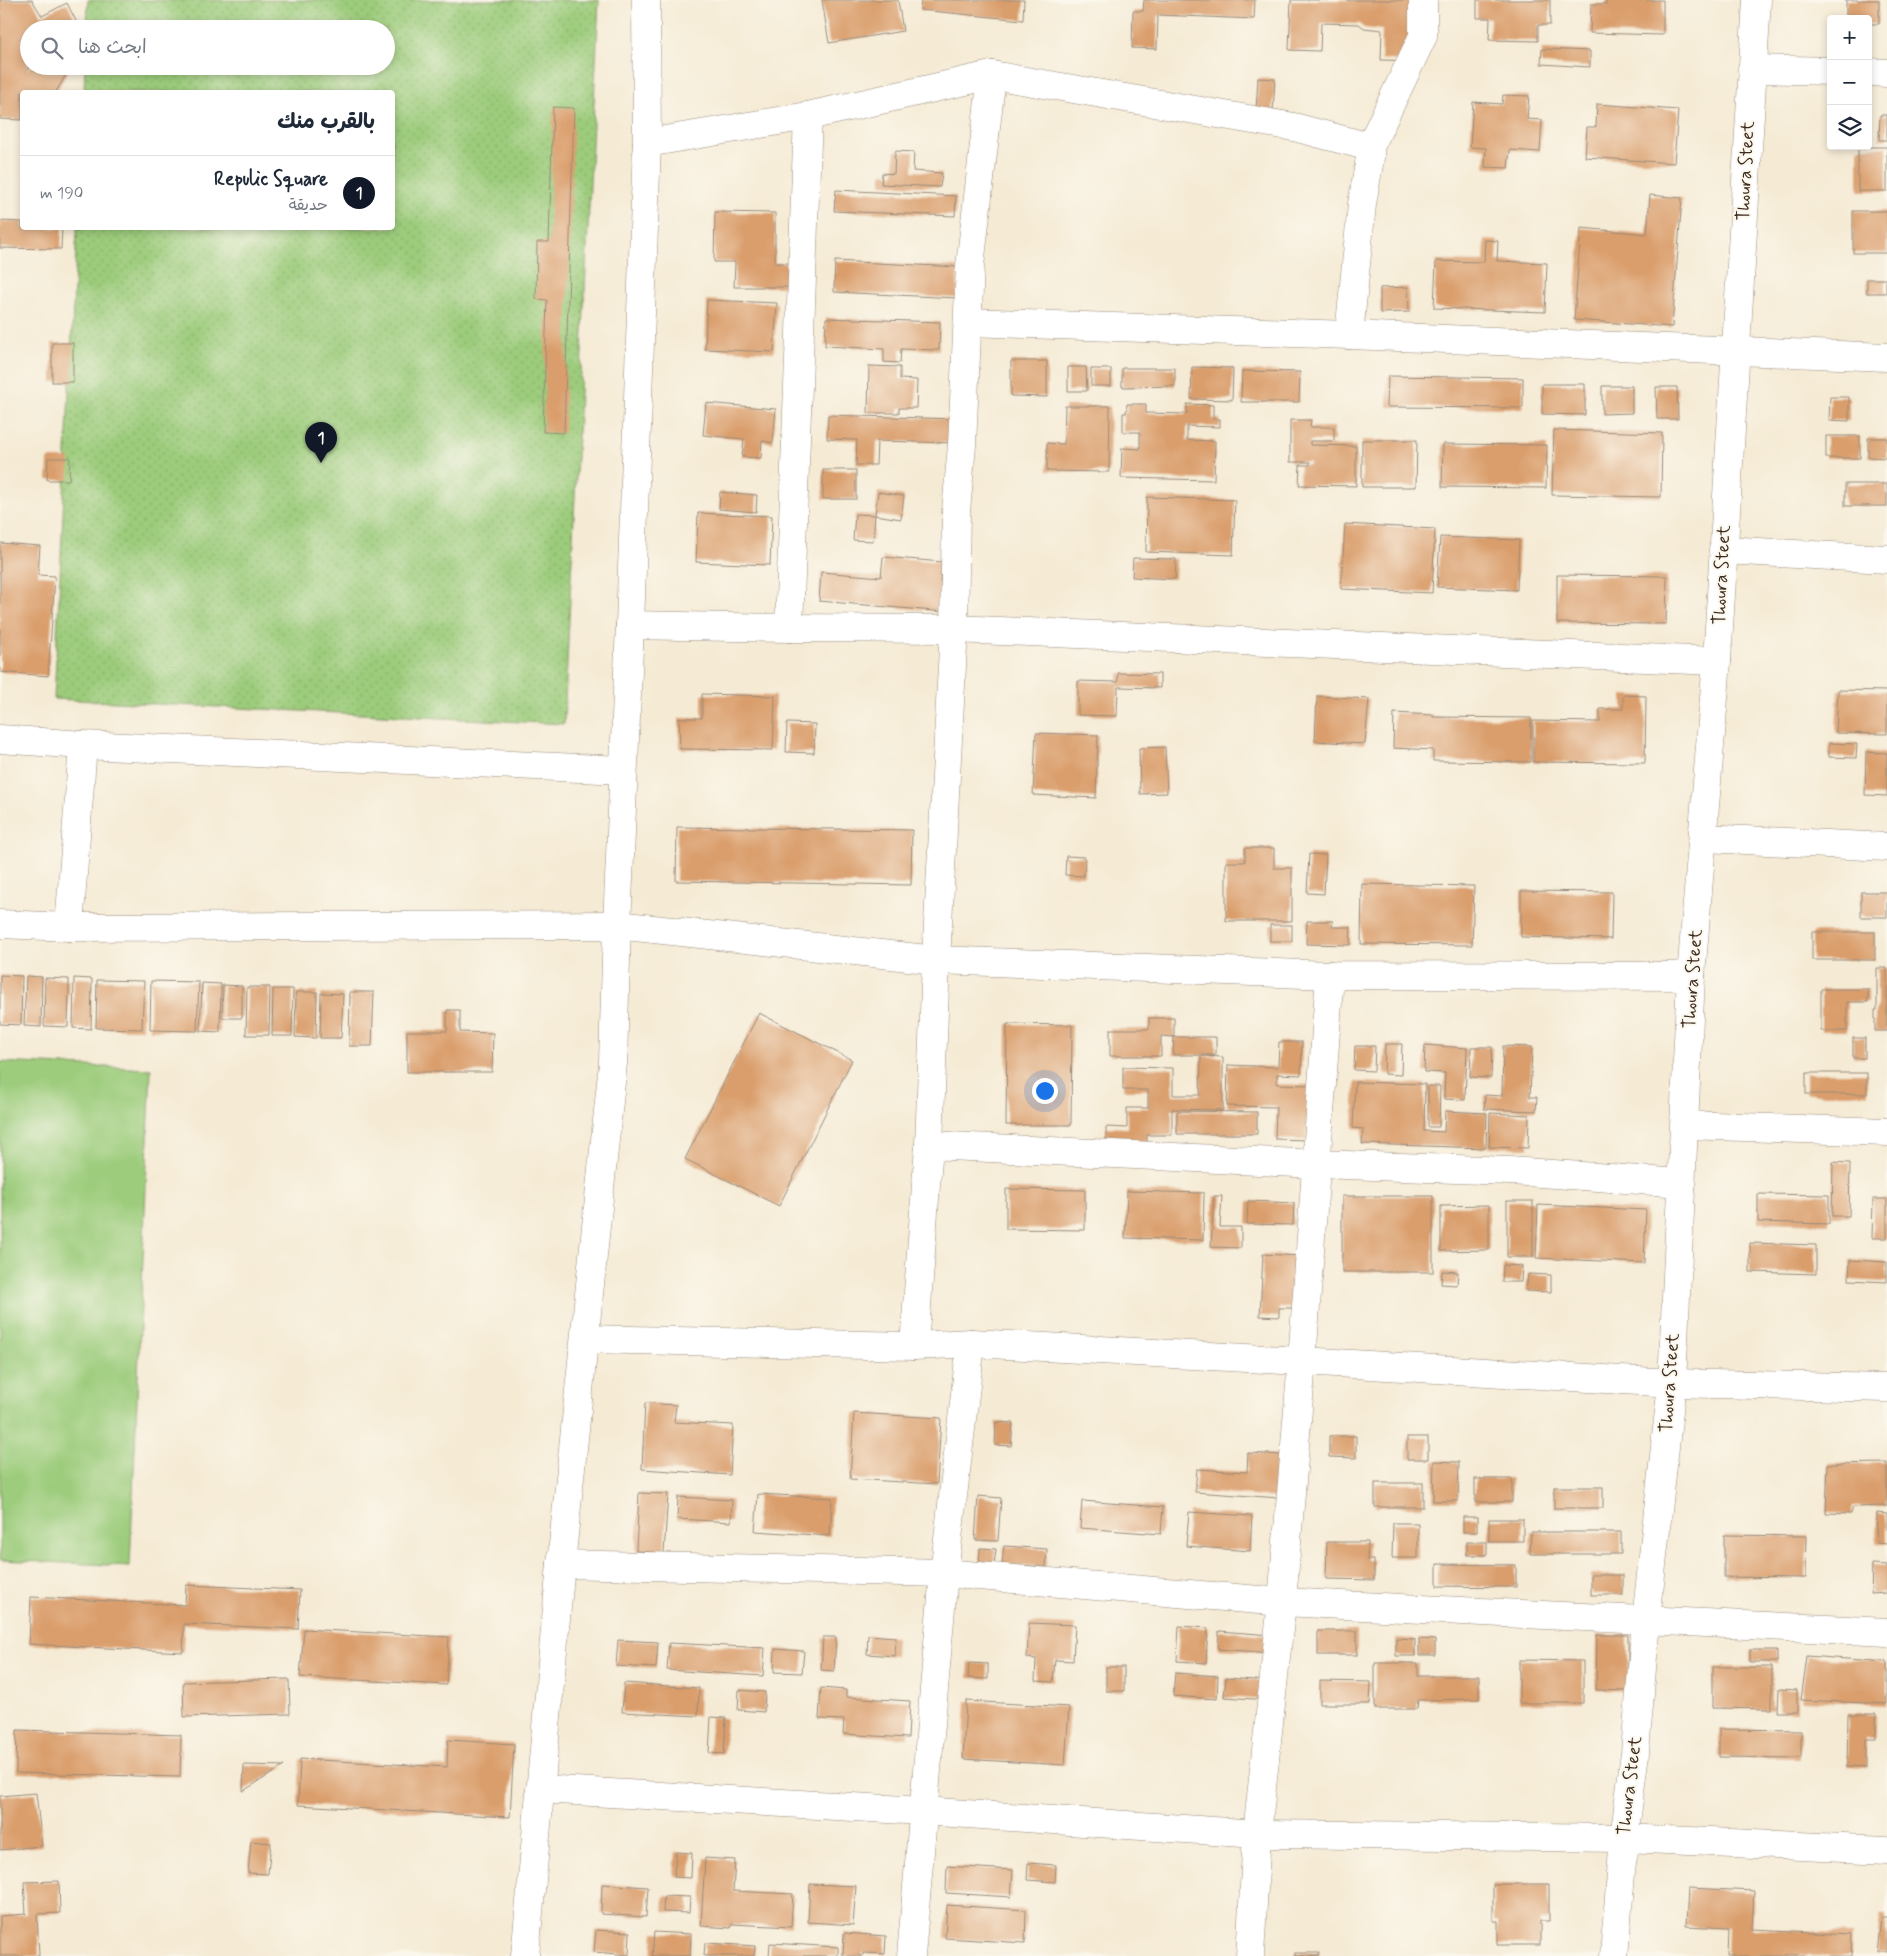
<!DOCTYPE html>
<html lang="ar">
<meta charset="utf-8">
<style>
:root{--surface:#fff;--page:#f2f2f3;--text:#1f2937;--muted:#747a83;--line:#e0e1e3;--accent:#111827}
body{margin:0;font-family:Mynerve,"Playpen Sans Arabic",sans-serif;background:var(--page);color:var(--text);direction:rtl}
.controls{position:absolute;right:15px;top:15px;display:grid;overflow:hidden;border-radius:5px;box-shadow:0 2px 8px #0003}
.controls button{width:45px;height:45px;display:grid;place-items:center;padding:0;border:0;border-bottom:1px solid var(--line);background:var(--surface);color:var(--text);font:25px sans-serif}
.you{position:absolute;left:1044px;top:1090px;width:18px;height:18px;margin:-12px;border:4px solid #fff;border-radius:50%;background:#1a73e8;box-shadow:0 0 0 8px #1a73e833}
.badge{display:grid;place-items:center;width:32px;height:32px;border-radius:50%;background:var(--accent);color:#fff;font-size:16px;font-weight:700}
.pin{position:absolute;translate:-50% -41px;filter:drop-shadow(0 1px 2px #0008)}
.pin::after{content:'';position:absolute;top:26px;width:18px;height:15px;background:inherit;clip-path:polygon(0 0,100% 0,50% 100%)}
.list{margin:0;padding:0;list-style:none}
h2{display:flex;justify-content:space-between;align-items:center;height:65px;margin:0;padding:0 20px;font-size:21px}
h2 small{font-size:16px;font-weight:400;color:var(--muted)}
.list li{display:grid;grid-template-columns:32px 1fr auto;gap:15px;align-items:center;box-sizing:border-box;height:75px;padding:0 20px;border-top:1px solid var(--line)}
.list b{display:block;font-size:19px;white-space:nowrap}
.list p{margin:0;font-size:16px;white-space:nowrap;color:var(--muted)}
.list em{font-size:16px;font-style:normal;color:var(--muted)}
.icon{flex:none;width:28px;height:28px;fill:none;stroke:currentColor;stroke-width:2;stroke-linecap:round;stroke-linejoin:round}
.map{position:relative;flex:none;width:1887px;height:1956px;overflow:hidden;direction:ltr}
.search{position:absolute;background:var(--surface);box-shadow:0 2px 8px #0003;left:20px;top:20px;width:375px;height:55px;display:flex;align-items:center;gap:12px;box-sizing:border-box;padding:0 18px;border-radius:28px;color:var(--muted);font-size:19px}
.panel{position:absolute;background:var(--surface);box-shadow:0 2px 8px #0003;left:20px;top:90px;width:375px;height:140px;border-radius:5px;direction:rtl}
.map>svg:first-child{display:block}
.green{fill:url(#green-dots);stroke:#6c7b4c}
.pitch{fill:#9ccc7b;stroke:#6c7b4c}
.building{fill:#da9e6c}
.lines{fill:none;stroke-linecap:round;stroke-linejoin:round}
.street-casing{stroke:#988a7a;stroke-width:29}
.secondary-casing{stroke:#988a7a;stroke-width:29}
.street{stroke:#fff;stroke-width:28}
.secondary{stroke:#fff;stroke-width:28}
.labels{text-anchor:middle;dominant-baseline:central;stroke-width:4;stroke-linejoin:round;paint-order:stroke}
.street-label{font-size:18px;fill:#3b2a1e;stroke:#fbf7ec}
</style>
<div class="map">
<svg width="1887" height="1956" viewBox="0 0 1887 1956">
<defs>
<pattern id="green-dots" width="8" height="8" patternUnits="userSpaceOnUse" patternTransform="scale(1.25)"><rect width="8" height="8" fill="#9ccc7b"/><path d="M2 2h.1M6 6h.1" fill="none" stroke="#87af6a" stroke-width="1.8" stroke-linecap="round"/></pattern>
</defs>
<rect width="100%" height="100%" fill="#fbf7ec"/>
<filter id="ink" filterUnits="userSpaceOnUse"><feTurbulence type="fractalNoise" baseFrequency=".02" numOctaves="2"/><feDisplacementMap in="SourceGraphic" scale="10" xChannelSelector="R" yChannelSelector="G"/><feConvolveMatrix kernelMatrix="1 2 1 2 8 2 1 2 1" color-interpolation-filters="sRGB"/></filter>
<filter id="wash" filterUnits="userSpaceOnUse"><feTurbulence type="fractalNoise" baseFrequency=".0096" numOctaves="4" result="noise"/><feDisplacementMap in="SourceGraphic" scale="20" xChannelSelector="R" yChannelSelector="G"/><feGaussianBlur stdDeviation="1.12" result="paint"/><feColorMatrix in="noise" values="0 0 0 0 0 0 0 0 0 0 0 0 0 0 0 0 0 1.4 0 .05"/><feComposite in="paint" operator="in"/></filter>
<g filter="url(#wash)">
<rect width="100%" height="100%" fill="#f5ebd5"/>
<path class="green" d="M88,0h511l-35,724 -510,-25 23,-471h315v-136h-308l1,-26h301v-37h-299z"/>
<path class="pitch" d="M0,1062l151,7 -21,497 -130,-6z"/>
<g id="blocks">
<g class="building">
<path d="M0,0h32l10,16 25,-13 13,26h-51l-1,41 2,-4h41l-15,26h-34v28l-22,-1z"/>
<path d="M822,0h76l5,31 -74,12z"/>
<path d="M921,0h103l-1,20 -103,-10z"/>
<path d="M1144,0h111l-1,19 -96,-4 -1,34 -25,-1 1,-37h10z"/>
<path d="M1291,0h129l-2,61 -37,-1 1,-30 -18,-2 -5,-4 -38,-1 -1,28 -31,-1z"/>
<path d="M1477,0h73v25h-12v16l-49,-1 1,-22h-13z"/>
<path d="M1606,0h57v35l-73,-2 1,-29h15z"/>
<path d="M1846,0h33v24h-11v-5h-22z"/>
<path d="M1542,49l48,2v16l-49,-3z"/>
<path d="M1258,78l17,1 -2,33 -17,-1z"/>
<path d="M1503,95l26,1 -2,23 15,1 -2,32 -30,-2 -2,18 -23,-1 1,-19 -16,-1 3,-45 29,2z"/>
<path d="M1597,104l81,6 -4,53 -89,-6 2,-30h9z"/>
<path d="M553,107l21,1 -10,325 -21,-1 4,-132 -11,-1 1,-57h12z"/>
<path d="M1880,115h7v25h-8z"/>
<rect x="1858" y="147" width="29" height="44"/>
<path d="M895,151l19,1 -1,19 29,2 -2,14 -59,-3 1,-11 12,1z"/>
<path d="M836,190l120,6 -1,20 -121,-5z"/>
<path d="M1650,195l32,3 -10,129 -98,-7 7,-92 66,6z"/>
<rect x="1853" y="211" width="34" height="42"/>
<path d="M715,212l60,1v50h14v24h-55l1,-25h-21z"/>
<path d="M0,221l22,1v6h40l-1,21 -61,-1z"/>
<path d="M1485,240l13,1 -1,20 50,2 -2,49 -111,-4 2,-47 48,1z"/>
<path d="M835,261l123,6 -1,31 -123,-6z"/>
<rect x="1867" y="279" width="19" height="14"/>
<path d="M1408,287l1,25 -29,1v-25z"/>
<path d="M707,300l70,3 -3,49 -69,-3z"/>
<path d="M826,318l114,4 -1,28 -38,-1 -1,14 -16,-1v-13l-59,-3z"/>
<rect x="52" y="343" width="21" height="39"/>
<path d="M1011,361h36v36l-36,-1z"/>
<path d="M869,366l31,1v12l17,1 -1,28h-17v5h-31z"/>
<path d="M1068,367h18l1,24h-19z"/>
<path d="M1192,367l41,1 -1,32 -41,-1z"/>
<path d="M1122,368h53v18l-53,1z"/>
<rect x="1091" y="369" width="20" height="17"/>
<path d="M1242,371l58,1 -1,30h-58z"/>
<path d="M1388,376l135,2v30l-136,-1z"/>
<path d="M1542,384h43v31l-43,-1z"/>
<path d="M1602,386h30v27l-30,1z"/>
<path d="M1656,387h21l1,32h-21z"/>
<path d="M1830,397h19v24l-20,-1z"/>
<path d="M706,403l70,6 -3,34 -11,-2 -1,17 -19,-1 2,-18 -41,-4z"/>
<path d="M1127,404h19v9l41,1v-10l26,1v14h7v8l-33,-1v14l28,1 -1,39 -93,-2 1,-30 18,1v-17h-17v-19h3z"/>
<path d="M1065,406h45l-1,66 -62,-1v-28l17,1z"/>
<path d="M828,415l128,4v24l-79,-2 -1,24h-20l1,-25 -30,-1z"/>
<path d="M1290,420h21l-1,7h24v14h-24v4l46,1v40l-57,-1 1,-20h10v-3h-20z"/>
<path d="M1554,430l108,3 -1,64 -109,-2z"/>
<rect x="1826" y="436" width="34" height="22"/>
<path d="M1868,438h19v20l-19,-1z"/>
<path d="M1362,440h55l-1,47h-54z"/>
<path d="M1443,444l104,1 -1,43 -104,-1z"/>
<path d="M48,458h22l-1,22h-22z"/>
<rect x="823" y="470" width="33" height="29"/>
<rect x="1845" y="484" width="42" height="22"/>
<path d="M720,492l37,3 -1,17 -37,-3z"/>
<path d="M878,492l26,4 -3,23 -26,-4z"/>
<path d="M1147,497l88,3 -2,55 -87,-3z"/>
<path d="M698,513l74,3 -2,49 -74,-3z"/>
<path d="M855,514l20,1 -2,26 -20,-1z"/>
<path d="M1345,524l90,5 -3,64 -91,-4z"/>
<path d="M1440,537l79,3 -2,50 -80,-3z"/>
<path d="M0,543l40,3 -2,29 17,1 -7,100 -48,-4z"/>
<path d="M883,557l60,5 -3,20h8l-2,30 -127,-11 2,-29 60,5z"/>
<path d="M1133,558l43,1 -1,20 -43,-2z"/>
<path d="M1557,575l110,1 -1,48 -109,-1z"/>
<path d="M1118,673l42,1v14l-42,-1 -1,29 -39,-1v-34l40,1z"/>
<path d="M1838,690l49,1v43l-51,-1z"/>
<path d="M702,694l73,2 -2,54 -93,-1 -1,-31h23z"/>
<path d="M1623,695l23,1 -1,67 -112,-1v-41l67,1v-13h23z"/>
<path d="M1317,696l52,3 -4,45 -50,-3z"/>
<path d="M1394,713l39,2v2l98,1v44l-98,-1v-11l-40,-2z"/>
<path d="M787,723l28,1 -1,29 -28,-1z"/>
<path d="M1036,733l62,2 -2,63 -63,-3z"/>
<path d="M1829,743l28,1 -1,14 -27,-1z"/>
<path d="M1165,747l2,46 -27,1 -1,-46z"/>
<path d="M1866,752l21,1v43l-22,-1z"/>
<path d="M677,827l235,3 -1,55 -235,-4z"/>
<path d="M1245,848h29v20h18v53h-66v-59h19z"/>
<path d="M1309,854l17,1 -2,39 -17,-1z"/>
<path d="M1066,856l19,1 -1,19 -19,-1z"/>
<path d="M1362,884l112,2 -2,59 -111,-1z"/>
<path d="M1521,891l91,1 -1,47 -90,-2z"/>
<rect x="1861" y="892" width="26" height="25"/>
<path d="M1307,921h26l-1,6h19l-1,18 -44,-1z"/>
<rect x="1270" y="925" width="22" height="16"/>
<rect x="1812" y="932" width="63" height="28"/>
<path d="M1877,968h10v63h-12v-21h2z"/>
<path d="M0,975l22,1 -1,49 -21,-1z"/>
<path d="M26,976l16,1 -1,50 -17,-1z"/>
<path d="M45,978l24,1 -1,48 -24,-1z"/>
<path d="M74,978l18,1 -1,50 -18,-1z"/>
<path d="M97,980l47,1 -2,48 -46,-1z"/>
<path d="M151,981l48,1 -2,49 -47,-1z"/>
<path d="M202,983l19,1 -1,48 -20,-1z"/>
<path d="M223,985l19,1v32h-20z"/>
<path d="M247,987h23l-1,48h-23z"/>
<path d="M273,989h20l-1,47h-20z"/>
<path d="M1821,989h47v13h-21v29h-26z"/>
<path d="M296,992h21l-1,46 -21,-1z"/>
<path d="M350,992h24l-2,54h-23z"/>
<path d="M321,993l22,1 -2,44h-21z"/>
<path d="M447,1010h13v22l33,1 -1,39h-85v-41h40z"/>
<path d="M759,1013l93,47 -73,146 -94,-47z"/>
<path d="M1149,1018h25v19l-13,-1v20h-51v-27h39z"/>
<path d="M1007,1024l65,1 -1,100h-65z"/>
<path d="M1174,1037h42v18h-43z"/>
<rect x="1853" y="1038" width="12" height="20"/>
<path d="M1279,1042h23l-1,33 -24,-1v10l32,1 -2,55 -32,-1 1,-32 -49,-1 1,-41 50,2z"/>
<path d="M1385,1044h17l-1,31 -17,-1z"/>
<path d="M1425,1045l42,3 -2,52 -21,-1 1,-26 -21,-1z"/>
<path d="M1355,1046h20l-1,25 -20,-1z"/>
<path d="M1503,1046l29,1 -2,50h7l-1,14 -52,-2 1,-14 17,1z"/>
<path d="M1471,1047h21l-1,31 -21,-1z"/>
<path d="M1201,1056l22,1v53l-51,-1v26h-25v12h-41v-20l21,1v-20h21v-18h-25v-23l50,1v27h27z"/>
<rect x="1806" y="1073" width="61" height="21"/>
<path d="M1355,1082l70,2 -1,47 20,1 1,-21 42,2 -1,35 -124,-4 1,-15 -10,-1z"/>
<path d="M1428,1086h12l-1,41h-11z"/>
<path d="M1177,1111l80,1v22h-80z"/>
<path d="M1490,1113l39,2 -1,33 -39,-1z"/>
<path d="M1833,1162l17,1 -1,53h-17z"/>
<path d="M1006,1189l79,1v40l-79,-1z"/>
<path d="M1127,1191l77,2 -1,47 -78,-2z"/>
<path d="M1758,1194l71,1v29l-71,-2z"/>
<path d="M1214,1196h8l-2,31h21v21l-30,-1z"/>
<rect x="1342" y="1196" width="91" height="76"/>
<path d="M1873,1199h14v39h-15z"/>
<path d="M1248,1201l46,2 -1,22 -46,-1z"/>
<rect x="1507" y="1201" width="26" height="56"/>
<path d="M1489,1205v45l-48,1v-45z"/>
<path d="M1538,1205l108,5 -2,53 -108,-5z"/>
<path d="M1750,1243l66,2v29l-66,-2z"/>
<path d="M1263,1254l39,2 -2,52h-21v9l-19,-1z"/>
<path d="M1850,1260l37,2v20l-38,-2z"/>
<path d="M1503,1265l19,1 -1,16h-19z"/>
<path d="M1442,1271l16,1 -1,13 -16,-1z"/>
<path d="M1528,1274l23,1v17l-25,-1z"/>
<path d="M645,1403l31,2 -2,17 59,3 -3,50 -88,-6z"/>
<path d="M854,1413l87,5 -4,66 -87,-5z"/>
<path d="M996,1422l17,1 -2,23 -16,-1z"/>
<path d="M1329,1436h27v22l-27,-1z"/>
<rect x="1407" y="1437" width="21" height="22"/>
<path d="M1248,1453l35,2 -3,43 -85,-6 2,-23 50,3z"/>
<path d="M1434,1461l25,1 -1,39h-25z"/>
<path d="M1887,1463v43l-34,1 -2,7 -25,-1 2,-49z"/>
<rect x="1475" y="1479" width="37" height="23"/>
<rect x="1375" y="1483" width="48" height="24"/>
<rect x="1554" y="1487" width="49" height="21"/>
<path d="M639,1493l29,1 -4,59 -28,-2z"/>
<path d="M758,1494l74,4 -2,38 -75,-5z"/>
<path d="M978,1496l23,2 -3,43 -23,-1z"/>
<path d="M678,1497l54,3 -1,22 -54,-3z"/>
<path d="M1082,1501l81,6 -2,27 -81,-6z"/>
<path d="M1189,1512l63,4 -2,35 -64,-5z"/>
<path d="M1877,1513l10,1v30l-11,-1z"/>
<rect x="1463" y="1517" width="14" height="15"/>
<rect x="1489" y="1519" width="34" height="22"/>
<path d="M1393,1523h25v35h-26z"/>
<path d="M1531,1532h90v22h-91z"/>
<path d="M1724,1535l83,1 -1,42 -82,-1z"/>
<path d="M1327,1542h41l-1,18h7v20l-48,-1z"/>
<rect x="1467" y="1542" width="20" height="13"/>
<path d="M1004,1546l43,3 -1,18 -44,-3z"/>
<path d="M980,1548l16,1 -2,16h-15z"/>
<path d="M1437,1564l79,1v22l-79,-1z"/>
<path d="M1872,1564l15,1v28l-16,1z"/>
<rect x="1591" y="1575" width="32" height="20"/>
<path d="M186,1585l114,5 -2,39 -114,-5 -1,28 -154,-8 2,-47 154,8z"/>
<path d="M1029,1623l46,2 -2,36 -18,-1 -2,22 -18,-1 1,-22 -9,-1z"/>
<path d="M1179,1626l29,2 -2,35 -29,-2z"/>
<path d="M304,1629l145,8 -3,48 -146,-8z"/>
<path d="M1219,1631l53,4 -1,18 -53,-4z"/>
<rect x="1318" y="1631" width="39" height="24"/>
<path d="M868,1635l28,2 -1,19 -28,-2z"/>
<path d="M1597,1635h31v56l-32,-1z"/>
<path d="M823,1637h13l-2,34 -13,-1z"/>
<path d="M1396,1638l19,1v17h-19z"/>
<path d="M1419,1639l16,1v15h-16z"/>
<path d="M618,1640l40,2 -2,26 -40,-2z"/>
<path d="M669,1643l96,5 -2,28 -96,-6z"/>
<path d="M775,1649l29,2 -2,22 -28,-1z"/>
<rect x="1750" y="1650" width="27" height="12"/>
<path d="M1807,1656l80,6v42l-86,-4z"/>
<path d="M1519,1660l64,1v42h-64z"/>
<path d="M969,1663l19,1v15l-20,-1z"/>
<path d="M1375,1663h43v13h61v23l-61,1 -1,9h-42z"/>
<rect x="1106" y="1667" width="18" height="24"/>
<path d="M1713,1667h59v42l-59,-1z"/>
<path d="M1175,1673l43,3 -1,23 -44,-3z"/>
<path d="M1226,1678l43,3 -1,19 -44,-3z"/>
<path d="M289,1679l1,35 -106,3 -1,-35z"/>
<path d="M1320,1681l51,1 -1,22h-50z"/>
<path d="M624,1683l75,5 -1,28 -76,-4z"/>
<path d="M821,1688l25,2v7l64,4 -2,37 -65,-4 1,-14 -25,-1z"/>
<path d="M1779,1689l18,1v22h-19z"/>
<path d="M739,1690l26,2 -1,20 -26,-2z"/>
<path d="M966,1701l103,6 -4,58 -102,-6z"/>
<path d="M1848,1714h28v25h-10v29l-19,-1z"/>
<path d="M711,1717l15,1 -2,36 -15,-1z"/>
<path d="M1719,1729l82,1v28l-82,-1z"/>
<path d="M17,1730l164,5 -1,42 -164,-4z"/>
<path d="M448,1740l66,4 -4,73 -212,-12 2,-46 147,8z"/>
<path d="M244,1765l40,1 -41,25z"/>
<path d="M36,1793l6,53 -42,4v-54z"/>
<path d="M251,1841l20,2 -3,31 -20,-1z"/>
<path d="M676,1852l16,1 -1,25 -17,-1z"/>
<path d="M705,1858l30,2 -2,31 60,3 -2,33 -59,-3 -1,4 -30,-2z"/>
<path d="M1028,1863l28,2 -1,17 -28,-2z"/>
<path d="M947,1866l66,4 -2,27 -65,-4z"/>
<path d="M59,1881l1,32 -23,1 2,42h-39v-40l26,-2 -2,-32z"/>
<path d="M602,1884l46,3 -2,30 -45,-3z"/>
<path d="M810,1884l46,2 -3,39 -45,-3z"/>
<path d="M1493,1884h56v37h-9v24h-42v-24h-5z"/>
<path d="M1688,1888l66,3 -2,38 100,5 -1,22h-124l1,-28 -42,-2z"/>
<path d="M664,1896l26,1 -1,16 -26,-1z"/>
<path d="M947,1905l79,5 -1,33 -80,-5z"/>
<path d="M1881,1915h6v39h-10z"/>
<path d="M596,1930l34,2 -1,23 -35,-3z"/>
<path d="M654,1932l37,2 -1,22h-38z"/>
<path d="M844,1933l42,3 -1,18 -22,-1v3h-20z"/>
<path d="M705,1943l50,3 -1,10h-50z"/>
<path d="M770,1943l68,4v9h-69z"/>
<rect x="1295" y="1953" width="24" height="3"/>
</g>
</g>
</g>
<g filter="url(#ink)">
<use href="#blocks" fill-opacity="0" stroke="#988a7a" stroke-width="1"/>
<g class="lines">
<g class="street-casing">
<g id="street">
<path d="M1752,69l79,2"/>
<path d="M1868,72l19,1"/>
<path d="M647,143l161,-27 184,-41 302,52 76,20"/>
<path d="M968,322l381,13 538,22"/>
<path d="M1349,335l13,-131 8,-46v-11l53,-111v-36"/>
<path d="M1723,550l164,9"/>
<path d="M630,625l159,3 165,1 763,32"/>
<path d="M789,628l19,-512"/>
<path d="M0,739l83,6 540,25"/>
<path d="M1704,838l183,9"/>
<path d="M0,924l69,3 548,-2 319,35 394,15 361,1"/>
<path d="M69,927l14,-182"/>
<path d="M1685,1125l202,7"/>
<path d="M929,1145l389,19 192,7 172,12"/>
<path d="M914,1346l15,-201 7,-185 18,-331 2,-118 6,-66 8,-179 22,-191"/>
<path d="M561,1564l383,9 338,29 605,30"/>
<path d="M540,1789l383,22 334,23 367,4 263,12"/>
<path d="M911,1956l33,-383 27,-230"/>
<path d="M1250,1956l7,-122 25,-232 20,-241 28,-386"/>
</g>
</g>
<g class="secondary-casing">
<g id="secondary">
<path d="M585,1339l329,7 57,-3 331,18 370,22 215,5"/>
<path d="M525,1956l36,-392 52,-501 4,-138 13,-300 17,-482 -1,-143"/>
<path d="M1614,1956l10,-118 11,-85 11,-133 26,-237 19,-407 26,-315 40,-661"/>
</g>
</g>
<use href="#street" class="street"/>
<use href="#secondary" class="secondary"/>
</g>
</g>
<g class="labels">
<g class="street-label">
<text transform="translate(1746 171) rotate(-87)">Thoura Steet</text>
<text transform="translate(1722 575) rotate(-87)">Thoura Steet</text>
<text transform="translate(1693 979) rotate(-86)">Thoura Steet</text>
<text transform="translate(1670 1383) rotate(-86)">Thoura Steet</text>
<text transform="translate(1630 1786) rotate(-83)">Thoura Steet</text>
</g>
</g>
</svg>
<div class="controls">
<button>+</button>
<button>−</button>
<button><svg class="icon" aria-label="layers" viewBox="0 0 24 24"><path d="M12 4l9 5-9 5-9-5zM3 14l9 5 9-5"/></svg></button>
</div>
<div class="you"></div>
<div class="pin badge" style="left:321px;top:463px">1</div>
<div class="search"><svg class="icon" aria-label="search" viewBox="0 0 24 24"><circle cx="10" cy="10" r="6"/><path d="M15 15l6 6"/></svg>ابحث هنا</div>
<section class="panel">
<h2>بالقرب منك<small></small></h2>
<ul class="list">
<li><span class="badge">1</span><div><b>Repulic Square</b><p>حديقة</p></div><em>190 m</em></li>
</ul>
</section>
</div>
